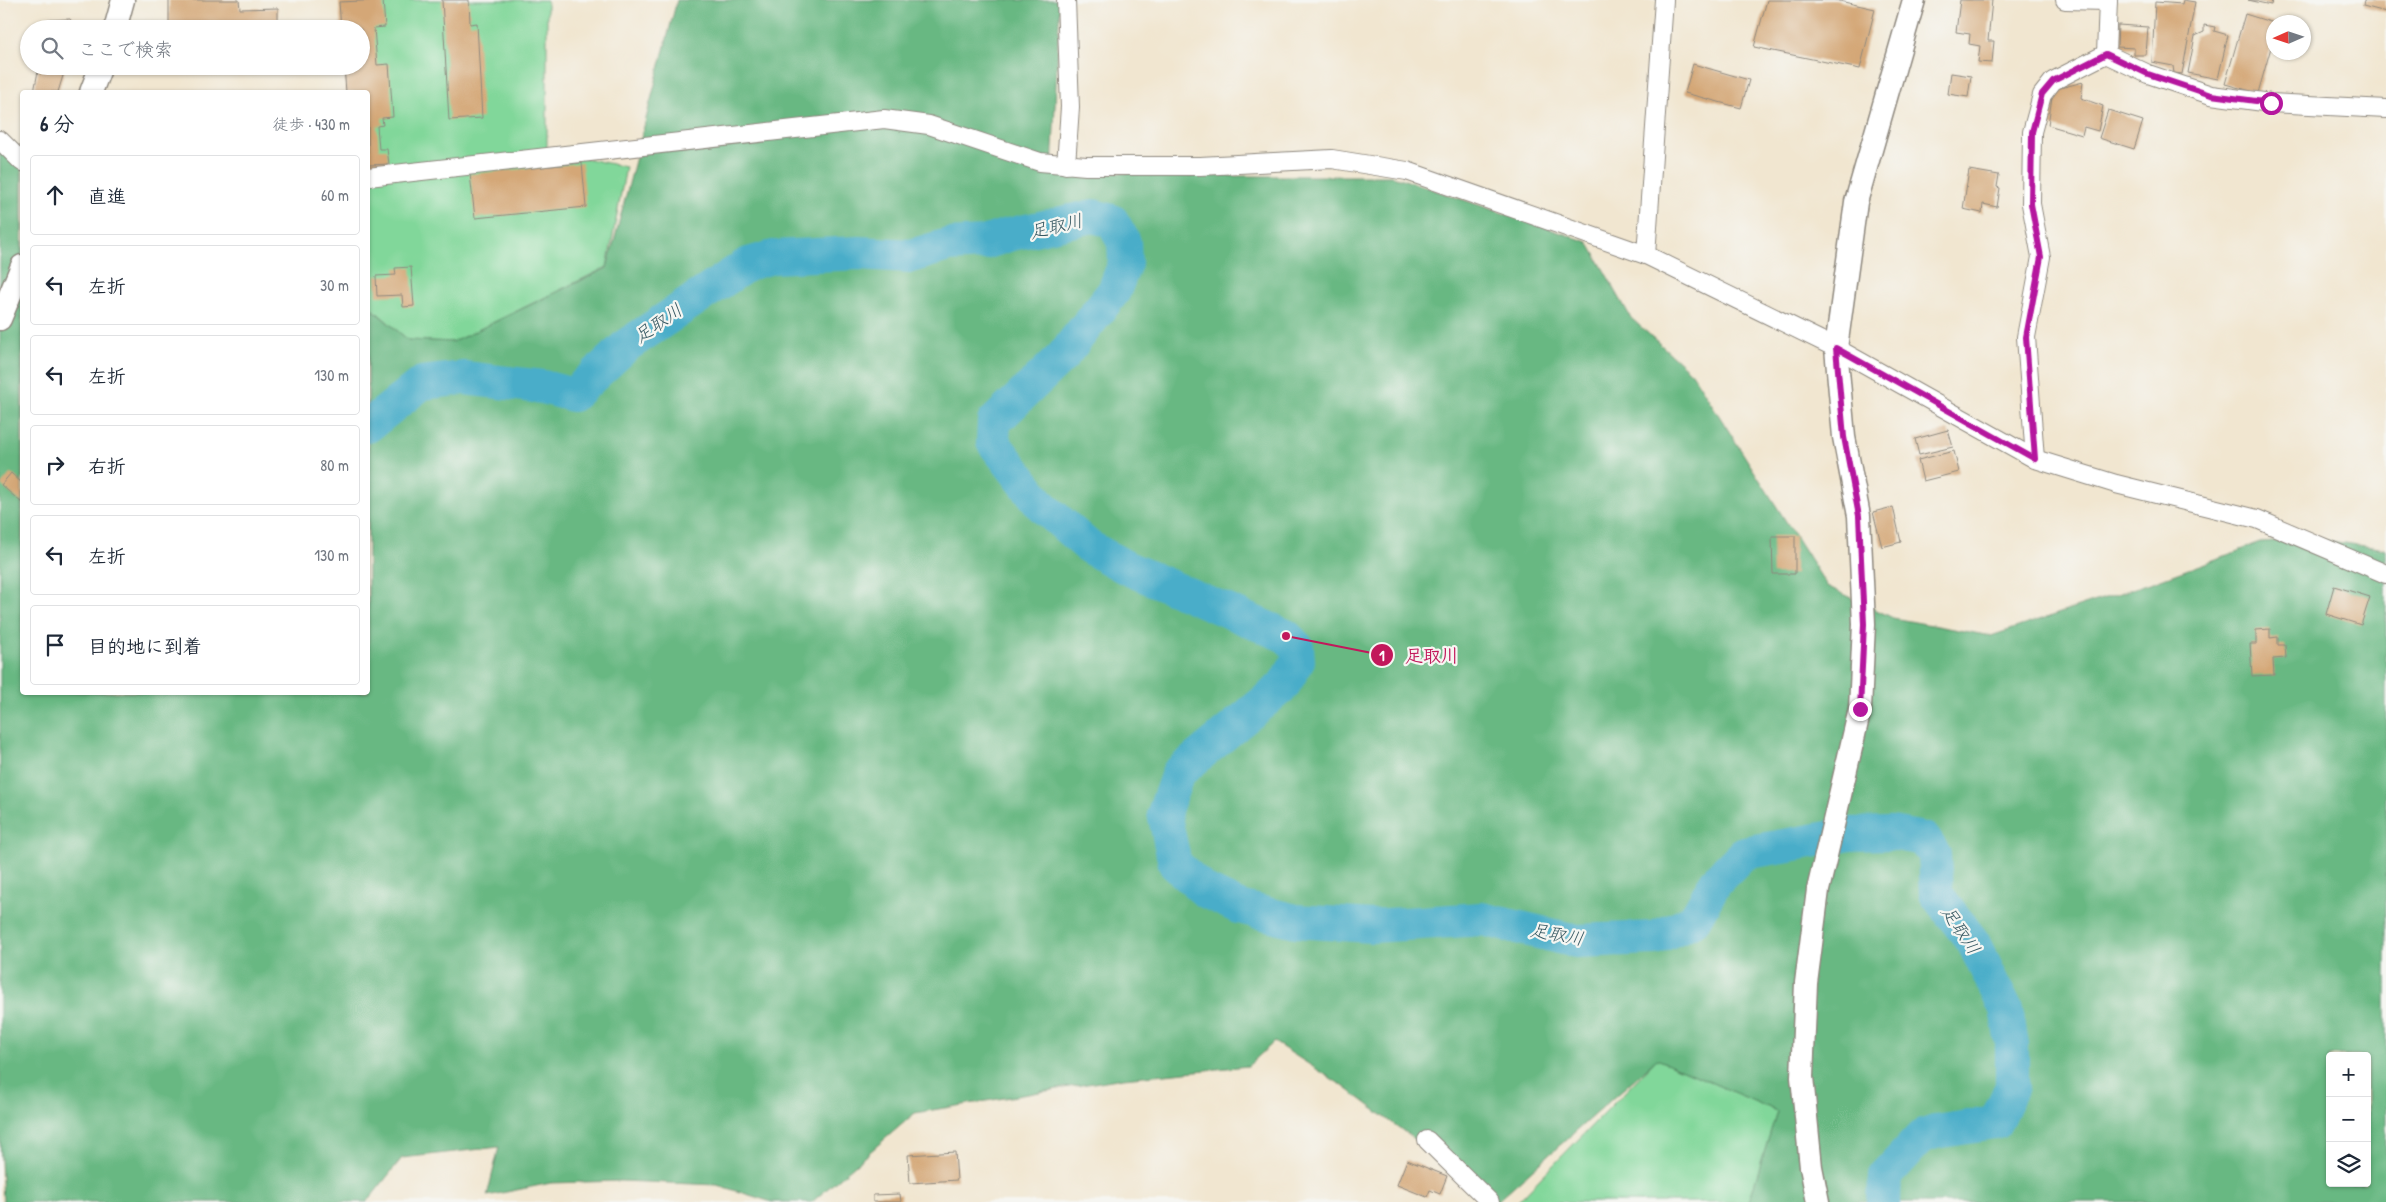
<!DOCTYPE html>
<html lang="ja">
<meta charset="utf-8">
<style>
:root{--surface:#fff;--page:#f2f2f3;--text:#1f2937;--muted:#747a83;--line:#e0e1e3}
body{margin:0;font-family:"Patrick Hand","Klee One",sans-serif;background:var(--page);color:var(--text)}
.controls{position:absolute;right:15px;bottom:15px;display:grid;overflow:hidden;border-radius:5px;box-shadow:0 1px 4px #0004}
.controls button{width:45px;height:45px;display:grid;place-items:center;padding:0;border:0;border-bottom:1px solid var(--line);background:var(--surface);color:var(--text);font:25px sans-serif}
.compass{position:absolute;left:2266px;top:15px;width:45px;height:45px;border-radius:50%;background:var(--surface);box-shadow:0 1px 4px #0004;rotate:267deg}
.stop{position:absolute;width:15px;height:15px;margin:-11px;border:4px solid #b5179e;border-radius:50%;background:#fff}
.stop.end{background:#b5179e;border-color:#fff;box-shadow:0 1px 5px #0008}
.list{margin:0;padding:0;list-style:none}
h2{display:flex;justify-content:space-between;align-items:center;height:65px;margin:0;padding:0 20px;font-size:21px}
h2 small{font-size:16px;font-weight:400;color:var(--muted)}
.list li{display:grid;grid-template-columns:32px 1fr auto;gap:15px;align-items:center;box-sizing:border-box;height:80px;margin:0 10px 10px;padding:0 10px;border:1px solid var(--line);border-radius:5px}
.list b{display:block;font-size:19px;white-space:nowrap}
.list em{font-size:16px;font-style:normal;color:var(--muted)}
.icon{flex:none;width:28px;height:28px;fill:none;stroke:currentColor;stroke-width:2;stroke-linecap:round;stroke-linejoin:round}
.map{position:relative;flex:none;width:2386px;height:1202px;overflow:hidden}
.search{position:absolute;background:var(--surface);box-shadow:0 1px 4px #0004;left:20px;top:20px;width:350px;height:55px;display:flex;align-items:center;gap:12px;box-sizing:border-box;padding:0 18px;border-radius:28px;color:var(--muted);font-size:19px}
.panel{position:absolute;background:var(--surface);box-shadow:0 1px 4px #0004;left:20px;top:90px;width:350px;height:605px;border-radius:5px}
.map>svg:first-child{display:block}
.green{fill:#81d79a;stroke:#568162}
.forest{fill:#68b882;stroke:#4a7256;fill-rule:evenodd}
.lines{fill:none;stroke-linecap:round;stroke-linejoin:round}
.river{stroke:#49adc9;stroke-width:34}
.building{fill:#d4a777}
.minor-casing{stroke:#8e887e;stroke-width:20}
.tertiary-casing{stroke:#8e887e;stroke-width:25}
.minor{stroke:#fff;stroke-width:18}
.tertiary{stroke:#fff;stroke-width:22}
.route{stroke:#b5179e;stroke-width:6}
.labels{text-anchor:middle;dominant-baseline:central;stroke-width:4.5;stroke-linejoin:round;paint-order:stroke}
.water-label{font-size:18px;font-style:italic;fill:#365862;stroke:#f6f6f2}
.leader{fill:none;stroke:#c2185b;stroke-width:2}
.callout-dot{fill:#c2185b;stroke:#f6f6f2;stroke-width:2}
.mark-label{font-size:15px;text-anchor:middle;font-weight:bold;fill:#fff}
.callout-label{font-size:18px;text-anchor:middle;font-weight:bold;fill:#c2185b;stroke:#f6f6f2;stroke-width:4.5;stroke-linejoin:round;paint-order:stroke}
</style>
<div class="map">
<svg width="2386" height="1202" viewBox="0 0 2386 1202">
<rect width="100%" height="100%" fill="#f6f6f2"/>
<filter id="ink" filterUnits="userSpaceOnUse"><feTurbulence type="fractalNoise" baseFrequency=".02" numOctaves="2"/><feDisplacementMap in="SourceGraphic" scale="10" xChannelSelector="R" yChannelSelector="G"/><feConvolveMatrix kernelMatrix="1 2 1 2 8 2 1 2 1" color-interpolation-filters="sRGB"/></filter>
<filter id="wash" filterUnits="userSpaceOnUse"><feTurbulence type="fractalNoise" baseFrequency=".0096" numOctaves="4" result="noise"/><feDisplacementMap in="SourceGraphic" scale="20" xChannelSelector="R" yChannelSelector="G"/><feGaussianBlur stdDeviation="1.12" result="paint"/><feColorMatrix in="noise" values="0 0 0 0 0 0 0 0 0 0 0 0 0 0 0 0 0 1.4 0 .05"/><feComposite in="paint" operator="in"/></filter>
<g filter="url(#wash)">
<rect width="100%" height="100%" fill="#f1e6d0"/>
<g class="green">
<path d="M347,0h200v150l79,17 -19,100 -154,75 -45,-2 -36,-32h-4v-216h-15l-2,-26h10v-37h-12z"/>
<path d="M1657,1059l120,52 -28,91h-232z"/>
</g>
<path class="forest" d="M677,0h383l-8,170 132,6h209l195,66 43,76 61,55 135,213 66,32 98,18 159,-53 110,-40 56,-4 70,10v653h-637l28,-91 -120,-52 -160,142 -154,-115 -69,-44 -26,24 -125,12 -208,35 -103,89h-40l-55,-17 -96,-4 -70,2 -64,13 12,-49 -97,11 -35,44h-364l-3,-66v-994l22,16v534h346v-384h3l37,32 45,2 154,-74zM2330,1056h37v127h-37z"/>
<g class="lines">
<path class="river" d="M368,426l54,-43 42,-5 79,9 30,8 54,-50 121,-81 25,-7 86,-4 52,3 37,-11 36,-2 24,-8 85,-19 19,5 12,21 1,21 -11,28 -52,66 -68,65 -1,20 49,64 47,41 38,21 159,68 11,11 1,14 -15,25 -105,87 -14,40 11,51 30,27 34,16 57,14 76,5 110,-7 94,22 79,-3 39,-18 22,-39 28,-28 106,-19 41,-1 33,6 10,15 2,40 37,48 33,67 6,35v42l-17,37 -60,9 -14,5 -36,39 -1,26"/>
</g>
<g id="blocks">
<g class="building">
<path d="M169,0h70l1,9 38,-1v21h-109z"/>
<path d="M383,0l2,27 -11,1 3,37 12,-1 4,53 -11,1 1,7 -6,1 2,23h8l2,15 -21,1v-73h-22l-2,-26h17v-37h-20l-2,-27z"/>
<path d="M442,0h27l1,24 7,-1 5,95 -33,2z"/>
<path d="M1767,0h68l40,9 -15,60 -106,-22z"/>
<path d="M1960,0h32l-4,41h6l-2,22 -14,-1 2,-16 -11,-2 1,-10 -14,-2z"/>
<path d="M2183,0l12,2 -13,72 -8,-1 -1,-7 -21,-4 3,-60 27,2z"/>
<path d="M2248,0h24l-1,5z"/>
<path d="M2364,0h22v12l-23,-6z"/>
<path d="M2245,14l29,9v14l-16,56 -33,-9z"/>
<path d="M70,19l8,10h-32l1,-9z"/>
<path d="M2118,25l30,2 -2,28h-12v-7l-17,-1z"/>
<path d="M2204,25l11,2 -1,4 14,4 -10,44 -30,-6 7,-37 9,-4z"/>
<path d="M1693,64l56,16 -8,28 -56,-15z"/>
<path d="M39,66h27l-8,26h-24z"/>
<path d="M1951,73l20,3 -3,21 -20,-3z"/>
<path d="M2083,82l-2,16 22,8 -5,25 -14,-4 -2,8 -34,-10 5,-35z"/>
<path d="M2108,110l35,11 -9,28 -35,-11z"/>
<path d="M582,163l4,44 -111,11 -5,-44z"/>
<path d="M1969,170l30,5 -2,12 3,1 -3,19 -14,-3 -1,9 -19,-4z"/>
<path d="M411,267l3,39 -11,1 -1,-12 -25,1 -1,-20 20,-1 -1,-7z"/>
<path d="M1948,430l5,17 -34,8 -4,-16z"/>
<path d="M1954,451l5,21 -36,9 -5,-21z"/>
<path d="M11,473l11,10v20l-21,-18z"/>
<path d="M1893,507l8,35 -19,5 -9,-35z"/>
<path d="M1772,536h23v38h-22z"/>
<path d="M2334,586l36,11 -9,28 -35,-11z"/>
<path d="M2270,629v9l8,-1v8h7l1,13 -13,1 1,16 -22,1 -2,-32h6v-14z"/>
<path d="M955,1152l2,28 -47,3 -2,-28z"/>
<path d="M1407,1160l40,16 -7,18 -10,-4 -3,7 -30,-12z"/>
<path d="M900,1194l1,8h-28v-7z"/>
</g>
</g>
</g>
<g filter="url(#ink)">
<use href="#blocks" fill-opacity="0" stroke="#8e887e" stroke-width="1"/>
<g class="lines">
<g class="minor-casing">
<g id="minor">
<path d="M2065,0l43,1"/>
<path d="M2106,54l2,-54"/>
<path d="M0,140l22,22"/>
<path d="M1066,165l4,-58 -4,-107"/>
<path d="M368,177l516,-58 45,6 111,37 46,4h114l132,-7 75,12 239,84 190,93 199,111 81,25 141,35 129,55"/>
<path d="M1646,255l18,-255"/>
<path d="M2035,459l-9,-122 15,-80 -10,-53 1,-72 10,-37 11,-14 53,-27 42,20 63,21 60,8 115,6"/>
<path d="M1427,1140l63,62"/>
</g>
</g>
<g class="tertiary-casing">
<g id="tertiary">
<path d="M115,29l8,-29"/>
<path d="M91,92l10,-26"/>
<path d="M0,319l22,-53"/>
<path d="M1818,1202l-7,-35 -9,-90 4,-94 12,-93 42,-181 4,-85 -5,-108 -15,-79 -8,-89 20,-146 58,-202"/>
</g>
</g>
<use href="#minor" class="minor"/>
<use href="#tertiary" class="tertiary"/>
</g>
</g>
<g class="lines" filter="url(#ink)">
<path class="route" d="M1860,709l4,-85 -5,-108 -15,-79 -8,-89 199,111 -9,-122 15,-80 -10,-53 1,-72 10,-38 11,-13 53,-27 42,20 63,21 60,8"/>
</g>
<g class="labels">
<g class="water-label">
<text transform="translate(1056 226) rotate(-14)">足取川</text>
<text transform="translate(658 323) rotate(-35)">足取川</text>
<text transform="translate(1961 930) rotate(56)">足取川</text>
<text transform="translate(1557 934) rotate(10)">足取川</text>
</g>
</g>
<path class="leader" d="M1286 636L1382 655"/>
<g class="callout-dot">
<circle cx="1286" cy="636" r="5"/>
<circle cx="1382" cy="655" r="12"/>
</g>
<g class="mark-label">
<text x="1382" y="661">1</text>
</g>
<g class="callout-label">
<text x="1432" y="662">足取川</text>
</g>
</svg>
<div class="controls">
<button>+</button>
<button>−</button>
<button><svg class="icon" aria-label="layers" viewBox="0 0 24 24"><path d="M12 4l9 5-9 5-9-5zM3 14l9 5 9-5"/></svg></button>
</div>
<svg class="compass" viewBox="-18 -18 36 36"><path d="M0-13l5 13h-10z" fill="#e53935"/><path d="M0 13l5-13h-10z" fill="#747a83"/></svg>
<div class="stop" style="left:2271px;top:103px"></div>
<div class="stop end" style="left:1860px;top:709px"></div>
<div class="search"><svg class="icon" aria-label="search" viewBox="0 0 24 24"><circle cx="10" cy="10" r="6"/><path d="M15 15l6 6"/></svg>ここで検索</div>
<section class="panel">
<h2>6 分<small>徒歩 · 430 m</small></h2>
<ul class="list">
<li><svg class="icon" aria-label="ahead" viewBox="0 0 24 24"><path d="M12 20V5M6 11l6-6 6 6"/></svg><div><b>直進</b></div><em>60 m</em></li>
<li><svg class="icon" aria-label="left" viewBox="0 0 24 24"><path d="M17 20v-9H6M10 6l-5 5 5 5"/></svg><div><b>左折</b></div><em>30 m</em></li>
<li><svg class="icon" aria-label="left" viewBox="0 0 24 24"><path d="M17 20v-9H6M10 6l-5 5 5 5"/></svg><div><b>左折</b></div><em>130 m</em></li>
<li><svg class="icon" aria-label="right" viewBox="0 0 24 24"><path d="M7 20v-9h11M14 6l5 5-5 5"/></svg><div><b>右折</b></div><em>80 m</em></li>
<li><svg class="icon" aria-label="left" viewBox="0 0 24 24"><path d="M17 20v-9H6M10 6l-5 5 5 5"/></svg><div><b>左折</b></div><em>130 m</em></li>
<li><svg class="icon" aria-label="arrive" viewBox="0 0 24 24"><path d="M6 21V4h12l-3 4 3 4H6"/></svg><div><b>目的地に到着</b></div></li>
</ul>
</section>
</div>
